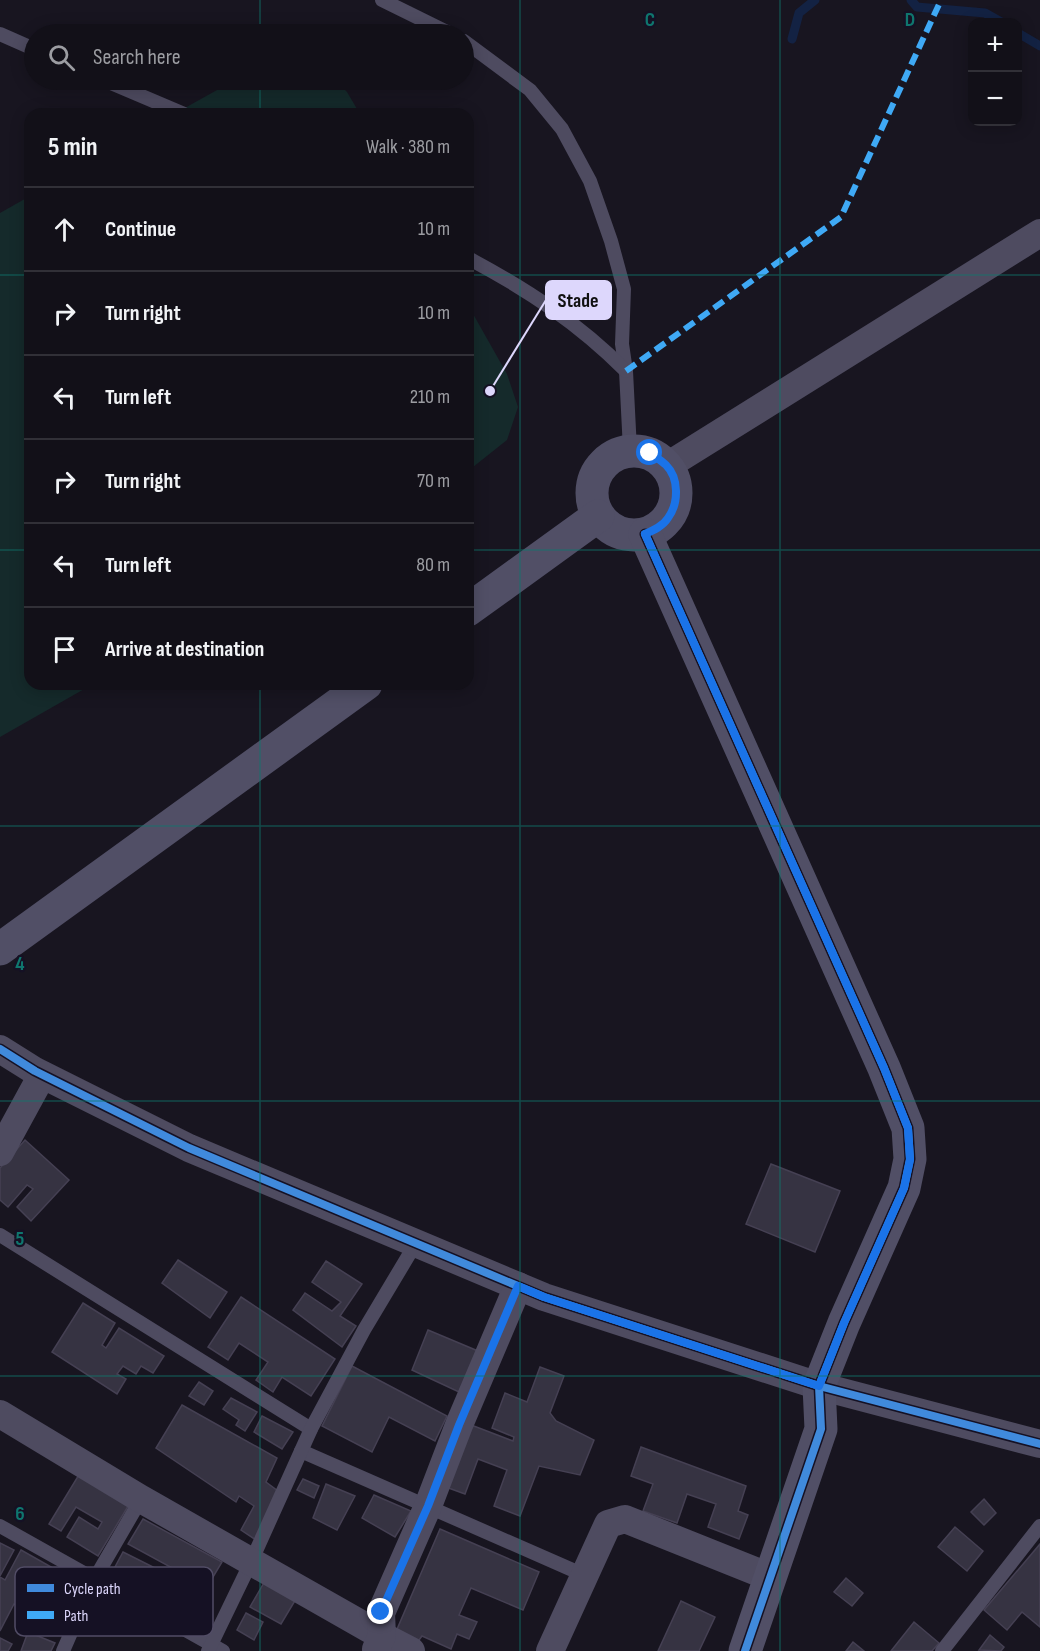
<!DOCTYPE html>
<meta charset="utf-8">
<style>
:root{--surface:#121018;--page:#1f1e25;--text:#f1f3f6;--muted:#9c9da2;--line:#313037}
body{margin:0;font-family:"Sofia Sans Condensed",sans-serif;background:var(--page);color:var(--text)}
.controls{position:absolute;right:18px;top:18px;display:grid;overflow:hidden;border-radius:12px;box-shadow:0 3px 15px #0003}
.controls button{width:54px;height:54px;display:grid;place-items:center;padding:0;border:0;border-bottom:2px solid var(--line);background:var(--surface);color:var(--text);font:30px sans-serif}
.stop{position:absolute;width:18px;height:18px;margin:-14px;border:4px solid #1a73e8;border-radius:50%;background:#fff}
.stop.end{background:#1a73e8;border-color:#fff;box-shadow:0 2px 6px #0008}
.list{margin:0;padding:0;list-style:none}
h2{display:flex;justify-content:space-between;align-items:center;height:78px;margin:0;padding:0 24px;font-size:26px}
h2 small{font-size:20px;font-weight:400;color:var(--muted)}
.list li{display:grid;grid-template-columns:39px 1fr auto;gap:18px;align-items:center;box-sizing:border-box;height:84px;padding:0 24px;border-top:2px solid var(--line)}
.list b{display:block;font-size:22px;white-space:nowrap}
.list em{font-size:20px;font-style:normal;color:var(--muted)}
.icon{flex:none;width:33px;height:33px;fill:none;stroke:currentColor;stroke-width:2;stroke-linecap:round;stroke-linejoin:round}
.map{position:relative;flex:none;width:1040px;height:1651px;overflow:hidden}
.search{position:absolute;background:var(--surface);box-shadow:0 3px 15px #0003;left:24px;top:24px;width:450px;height:66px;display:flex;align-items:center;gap:15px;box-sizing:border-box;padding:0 21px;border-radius:33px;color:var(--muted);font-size:22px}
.panel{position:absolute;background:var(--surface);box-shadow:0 3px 15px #0003;left:24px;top:108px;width:450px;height:582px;border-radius:18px}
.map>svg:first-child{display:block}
.green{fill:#152a2b}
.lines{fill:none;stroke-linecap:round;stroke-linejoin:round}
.stream{stroke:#132243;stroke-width:9}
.building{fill:#363342;stroke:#454053;stroke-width:1.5}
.lane{stroke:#4e4b60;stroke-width:14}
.street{stroke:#4e4b60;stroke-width:28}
.secondary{stroke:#514f66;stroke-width:33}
.quiet{stroke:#3fa9f5;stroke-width:6;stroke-dasharray:12 6;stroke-linecap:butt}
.cycleway-casing{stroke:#151124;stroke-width:11}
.cycleway{stroke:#408adc;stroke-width:8}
.route{stroke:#1a73e8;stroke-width:8}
.grid{fill:none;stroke:#0f766e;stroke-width:1.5;stroke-opacity:0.55}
.key{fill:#151124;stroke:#514c65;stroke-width:1.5}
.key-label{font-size:16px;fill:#ddd7fc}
.grid-label{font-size:20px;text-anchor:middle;font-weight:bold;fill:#0f766e;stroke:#151124;stroke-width:4.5;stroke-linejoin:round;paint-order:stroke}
.leader{fill:none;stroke:#ddd7fc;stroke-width:2}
.callout-dot{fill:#ddd7fc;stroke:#151124;stroke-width:2}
.callout{fill:#ddd7fc;stroke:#ddd7fc;stroke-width:2}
.callout-label{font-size:20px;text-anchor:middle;font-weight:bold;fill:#111}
</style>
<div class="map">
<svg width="1040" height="1651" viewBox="0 0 1040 1651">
<rect width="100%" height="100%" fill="#181520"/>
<g class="green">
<path d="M235,80h100l12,12 13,22h-186z"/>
<path d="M30,196v488h63l-93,53v-524z"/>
<path d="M468,305l39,69 11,33 -11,33 -39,31z"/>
</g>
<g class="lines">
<g class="stream">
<path d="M911,0l6,7 68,6 16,9"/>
<path d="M1018,33l22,13"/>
<path d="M792,39l7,-26 16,-13"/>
</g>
</g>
<g class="building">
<path d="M25,1140l44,40 -38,41 -14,-14 16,-18 -6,-4 -19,22 -8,-7v-32z"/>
<path d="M771,1164l69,27 -25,61 -69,-28z"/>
<path d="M178,1260l49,32 -17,26 -48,-35z"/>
<path d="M326,1261l36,23 -22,32 16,10 -14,21 -49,-37 12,-17 27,18 9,-9 -29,-20z"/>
<path d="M241,1297l94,62 -24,37 -29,-19 -9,15 -17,-12 12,-18 -29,-19 -11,17 -20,-13z"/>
<path d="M83,1303l32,20 -13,22 4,3 13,-20 45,28 -11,17 -12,-7 -5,8 -13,-8 -6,8 9,5 -9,15 -65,-42z"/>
<path d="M428,1330l50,21 -19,41 -47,-22z"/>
<path d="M352,1366l95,50 -12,25 -46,-24 -17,35 -50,-26z"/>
<path d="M540,1367l24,9 -14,37 6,8 38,19 -14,35 -41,-9 -19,50 -26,-10 13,-36 -29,-11 -13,35 -22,-8 23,-63 47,18 1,-4 -22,-9 13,-35 22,9z"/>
<path d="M199,1382l14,9 -9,14 -15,-9z"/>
<path d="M231,1398l26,14 -12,19 -9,-6 3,-5 -16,-11z"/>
<path d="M182,1405l95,53 -11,24 12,9 -22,49 -15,-10 13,-24 -15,-10 -3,6 -80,-54z"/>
<path d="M262,1416l31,16 -11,17 -28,-17z"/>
<path d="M641,1447l105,39 -8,25 10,4 -9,24 -31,-12 8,-23 -29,-10 -10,29 -34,-12 10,-27 -22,-8z"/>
<path d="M80,1473l50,30 -32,53 -31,-19 12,-20 19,12 4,-7 -26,-15 -15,24 -12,-7z"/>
<path d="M303,1479l16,7 -5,12 -17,-8z"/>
<path d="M326,1484l29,12 -18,34 -24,-12z"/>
<path d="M374,1495l37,16 -16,26 -33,-19z"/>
<path d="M984,1499l12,14 -12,12 -13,-13z"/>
<path d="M143,1519l79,43 -15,25 -79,-43z"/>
<path d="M955,1527l28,24 -16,20 -29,-24z"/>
<path d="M440,1529l99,43 -16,38 -52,-22 -12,27 18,7 -8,17 -12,-5 -6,15 -29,-13 -6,8 -21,-10z"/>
<path d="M0,1543l14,7 -14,26z"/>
<path d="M1040,1544v83l-18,-15 -15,18 -23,-20z"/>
<path d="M21,1550l32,18 -8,15 -14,-7 -9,16 17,10 19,-34 28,15 -25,46 -47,-25 -14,27v-54l5,3z"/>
<path d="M123,1552l60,30 -10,15 -58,-30z"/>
<path d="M846,1578l17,15 -11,13 -18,-14z"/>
<path d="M265,1581l31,18 -15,25 -31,-17z"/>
<path d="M681,1601l34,16 -16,34h-41z"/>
<path d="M246,1613l17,9 -9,18 -17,-10z"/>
<path d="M914,1622l25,21 -7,8h-41z"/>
<path d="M28,1632l27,11 -4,8h-30z"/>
<path d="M990,1635l14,12 -3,4 -22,-1z"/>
<path d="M0,1638l12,6 -4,7h-8z"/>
<path d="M853,1642l11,9h-18z"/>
</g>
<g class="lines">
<g class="lane">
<path d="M382,0l69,34"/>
<path d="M0,34l34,15"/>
<path d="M464,41l66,49 32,39 28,52 21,60 13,48 -2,55 4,27 4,79"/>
<path d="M104,80l80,34"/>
<path d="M468,258c60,32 110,65 158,113"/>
<path d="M0,1235l311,194"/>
<path d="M301,1451l283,124"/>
<path d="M0,1526l223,125"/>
<path d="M63,1651l31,-71 47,-81"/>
<path d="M208,1651l43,-89 60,-133 53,-99 52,-87"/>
<path d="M942,1651l98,-125"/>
</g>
<g class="street">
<path d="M667,466l373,-233"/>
<path d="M0,1049l35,22 154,77 355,149 275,89 221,58"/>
<path d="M0,1152l42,-77"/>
<path d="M0,1414l141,85 241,137 29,15"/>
<path d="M376,1649l6,-13 -1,-23 47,-107 31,-81 59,-139"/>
<path d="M550,1651l58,-127 17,-5 145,58"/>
</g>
<g class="secondary">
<circle cx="634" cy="493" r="42"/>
<path d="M645,534l239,534 24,60 2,31 -6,29 -60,135 -25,63 2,43 -76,222"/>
<path d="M468,610l130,-94"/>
<path d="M0,949l366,-265"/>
</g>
<path class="quiet" d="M626,371l215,-154 100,-217"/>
<g class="cycleway-casing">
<g id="cycleway">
<path d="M645,534l239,534 24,60 2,31 -6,29 -60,135 -25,63 2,43 -76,222"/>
<path d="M0,1049l35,22 154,77 355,149 275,89 221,58"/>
</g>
</g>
<use href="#cycleway" class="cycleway"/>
</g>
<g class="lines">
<path class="route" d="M381,1612l47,-106 31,-81 59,-139 26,11 275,89 25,-63 60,-135 6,-28 -2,-32 -24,-60 -239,-534c9,-4 18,-8 23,-16 11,-15 11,-40 -2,-53 -5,-5 -11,-8 -16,-12"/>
</g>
<path class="grid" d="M260,0v34M520,0v1651M780,0v1651M260,80v34M0,275h30M468,275h572M0,550h30M468,550h572M260,684v967M0,826h1040M0,1101h1040M0,1376h1040"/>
<rect x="15" y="1567" width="198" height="69" rx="9" class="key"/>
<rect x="27" y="1584" width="27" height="8" fill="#408adc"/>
<rect x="27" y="1611" width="27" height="8" fill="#3fa9f5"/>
<g class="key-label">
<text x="64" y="1594">Cycle path</text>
<text x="64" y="1621">Path</text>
</g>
<g class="grid-label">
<text x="650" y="26">C</text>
<text x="910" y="26">D</text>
<text x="20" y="970">4</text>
<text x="20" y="1245">5</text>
<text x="20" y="1520">6</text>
</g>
<path class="leader" d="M490 391L546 300"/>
<circle class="callout-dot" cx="490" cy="391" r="6"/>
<rect class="callout" x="546" y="281" width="65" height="38" rx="6"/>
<g class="callout-label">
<text x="578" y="307">Stade</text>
</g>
</svg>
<div class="controls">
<button>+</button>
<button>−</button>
</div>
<div class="stop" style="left:650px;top:453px"></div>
<div class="stop end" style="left:381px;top:1612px"></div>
<div class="search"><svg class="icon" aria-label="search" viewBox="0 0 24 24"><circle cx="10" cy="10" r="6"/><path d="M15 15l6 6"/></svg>Search here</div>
<section class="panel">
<h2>5 min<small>Walk · 380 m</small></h2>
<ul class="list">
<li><svg class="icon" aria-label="ahead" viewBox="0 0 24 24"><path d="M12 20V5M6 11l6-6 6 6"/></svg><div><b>Continue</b></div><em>10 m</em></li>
<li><svg class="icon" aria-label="right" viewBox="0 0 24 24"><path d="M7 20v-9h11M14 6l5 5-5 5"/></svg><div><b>Turn right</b></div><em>10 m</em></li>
<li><svg class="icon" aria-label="left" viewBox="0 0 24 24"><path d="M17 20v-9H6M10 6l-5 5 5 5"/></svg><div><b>Turn left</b></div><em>210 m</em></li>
<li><svg class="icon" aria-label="right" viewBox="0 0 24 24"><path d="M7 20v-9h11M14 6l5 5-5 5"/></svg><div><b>Turn right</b></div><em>70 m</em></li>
<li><svg class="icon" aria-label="left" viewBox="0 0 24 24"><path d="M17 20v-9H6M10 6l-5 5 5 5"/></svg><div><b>Turn left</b></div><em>80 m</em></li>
<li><svg class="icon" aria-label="arrive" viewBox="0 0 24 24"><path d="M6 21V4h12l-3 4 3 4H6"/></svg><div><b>Arrive at destination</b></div></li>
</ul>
</section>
</div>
